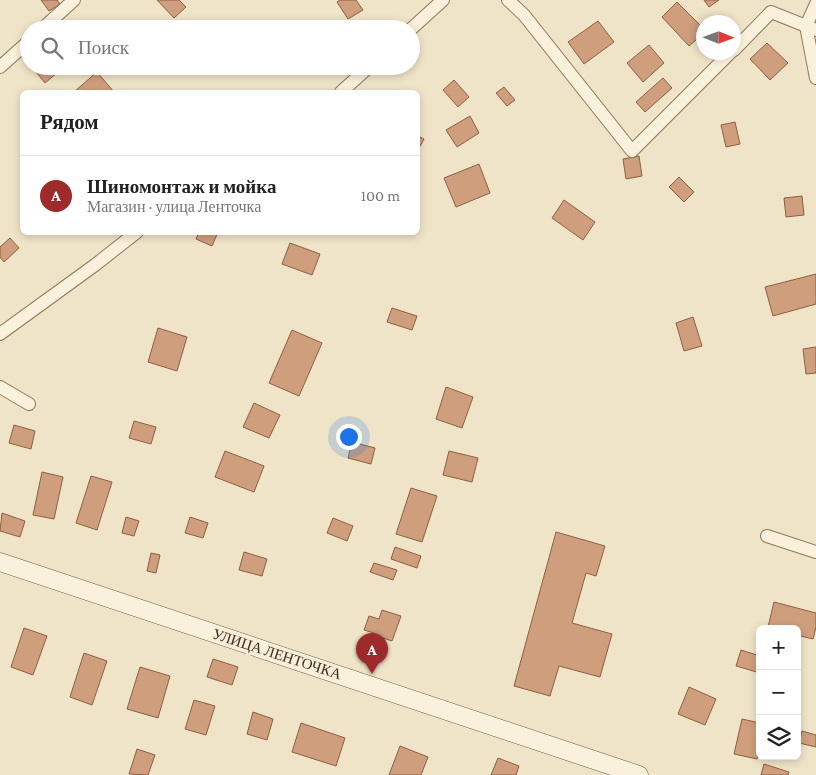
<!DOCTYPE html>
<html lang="ru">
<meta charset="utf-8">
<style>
:root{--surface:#fff;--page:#f6f6f6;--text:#222;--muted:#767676;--line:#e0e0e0;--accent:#9e2a2b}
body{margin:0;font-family:"Crimson Pro",serif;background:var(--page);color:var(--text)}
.controls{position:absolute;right:15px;bottom:15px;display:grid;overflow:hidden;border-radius:8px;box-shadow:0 2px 8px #0003}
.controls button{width:45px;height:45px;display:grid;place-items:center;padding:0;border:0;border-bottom:1px solid var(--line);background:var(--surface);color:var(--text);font:25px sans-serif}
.compass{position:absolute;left:696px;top:15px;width:45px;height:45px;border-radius:50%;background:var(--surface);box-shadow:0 2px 8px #0003;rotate:91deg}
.you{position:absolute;left:348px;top:436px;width:18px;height:18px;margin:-12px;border:4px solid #fff;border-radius:50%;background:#1a73e8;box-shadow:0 0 0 8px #1a73e833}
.badge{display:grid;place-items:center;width:32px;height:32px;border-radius:50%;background:var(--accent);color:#fff;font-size:16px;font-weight:700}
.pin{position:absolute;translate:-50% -41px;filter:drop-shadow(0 1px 2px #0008)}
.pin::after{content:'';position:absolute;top:26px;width:18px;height:15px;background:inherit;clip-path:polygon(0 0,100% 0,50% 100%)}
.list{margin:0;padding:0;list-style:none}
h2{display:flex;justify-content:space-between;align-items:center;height:65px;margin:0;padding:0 20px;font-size:21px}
h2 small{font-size:16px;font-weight:400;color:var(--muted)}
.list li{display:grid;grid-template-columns:32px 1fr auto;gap:15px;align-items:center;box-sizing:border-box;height:80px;padding:0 20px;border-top:1px solid var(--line)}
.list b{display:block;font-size:19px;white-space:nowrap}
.list p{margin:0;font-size:16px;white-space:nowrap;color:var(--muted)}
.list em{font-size:16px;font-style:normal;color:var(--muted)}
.icon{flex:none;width:28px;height:28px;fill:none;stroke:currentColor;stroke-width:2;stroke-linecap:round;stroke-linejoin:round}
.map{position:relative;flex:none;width:816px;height:775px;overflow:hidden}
.search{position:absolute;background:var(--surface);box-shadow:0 2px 8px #0003;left:20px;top:20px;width:400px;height:55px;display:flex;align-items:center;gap:12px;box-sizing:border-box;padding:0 18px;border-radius:28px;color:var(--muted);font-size:19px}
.panel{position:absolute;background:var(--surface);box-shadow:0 2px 8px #0003;left:20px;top:90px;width:400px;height:145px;border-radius:8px}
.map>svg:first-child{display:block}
.building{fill:#cf9f7d;stroke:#8d5f41}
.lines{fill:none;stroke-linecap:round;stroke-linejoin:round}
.street-casing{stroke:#8d765c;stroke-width:14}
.secondary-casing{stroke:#6f573f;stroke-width:19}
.street{stroke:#faf1dc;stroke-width:12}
.secondary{stroke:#faf1dc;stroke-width:18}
.labels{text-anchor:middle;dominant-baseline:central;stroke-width:4.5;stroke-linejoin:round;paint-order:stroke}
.street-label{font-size:15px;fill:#3d2e20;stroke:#f7eed8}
</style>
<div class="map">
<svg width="816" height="775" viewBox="0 0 816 775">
<rect width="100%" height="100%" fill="#f0e4c8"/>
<g class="building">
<path d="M41,0h16l3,4 -11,7z"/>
<path d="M157,0h22l7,7 -12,11z"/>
<path d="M340,0h16l7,10 -15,9 -11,-17z"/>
<path d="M704,0h15l-10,7z"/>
<path d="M677,2l27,27v4l-15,13 -27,-29z"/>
<path d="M598,21l16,21 -30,22 -16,-22z"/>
<path d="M767,43l21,20 -18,17 -20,-21z"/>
<path d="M649,45l15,18 -21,19 -16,-19z"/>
<path d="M31,66h23l4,6 -13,11z"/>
<path d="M97,72l17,20h-38l-1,-1z"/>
<path d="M663,78l9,10 -27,24 -9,-10z"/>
<path d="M454,80l15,17 -11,10 -15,-17z"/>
<path d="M504,87l11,13 -8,6 -11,-13z"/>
<path d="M470,116l9,17 -22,14 -11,-17z"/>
<path d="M735,122l5,22 -14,3 -5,-22z"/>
<path d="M418,136l6,3 -6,11z"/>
<path d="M639,156l3,20 -16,3 -3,-20z"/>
<path d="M479,164l11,29 -34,14 -12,-29z"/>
<path d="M679,177l15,15 -10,10 -15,-15z"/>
<path d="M802,196l2,19 -18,2 -2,-19z"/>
<path d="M564,200l31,22 -12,18 -31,-22z"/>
<path d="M199,232h19l-6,14 -16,-7z"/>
<path d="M10,238l9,10 -15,14 -4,-5v-10z"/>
<path d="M290,243l30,11 -8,21 -30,-11z"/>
<path d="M816,274v30l-43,12 -8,-29z"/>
<path d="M392,308l25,8 -5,14 -25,-8z"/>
<path d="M693,317l9,29 -18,5 -8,-28z"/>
<path d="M158,328l29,9 -10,34 -29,-9z"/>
<path d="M292,330l30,13 -23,53 -30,-13z"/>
<path d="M816,347v26l-10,1 -3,-25z"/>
<path d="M446,387l27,10 -11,31 -26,-9z"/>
<path d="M254,403l26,12 -11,23 -26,-11z"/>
<path d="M134,421l22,6 -5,17 -22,-6z"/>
<path d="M14,425l21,6 -4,18 -22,-6z"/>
<path d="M352,442l23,6 -4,16 -23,-6z"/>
<path d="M225,451l39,15 -10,26 -39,-15z"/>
<path d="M449,451l29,7 -6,24 -29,-7z"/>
<path d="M42,472l21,5 -9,42 -21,-4z"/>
<path d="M91,476l21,6 -15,48 -21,-7z"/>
<path d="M411,488l26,8 -15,46 -26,-8z"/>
<path d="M2,513l23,8 -5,16 -20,-6z"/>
<path d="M126,517l13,4 -5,15 -12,-3z"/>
<path d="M190,517l18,6 -5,15 -18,-5z"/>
<path d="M333,518l20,8 -6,15 -20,-8z"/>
<path d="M556,532l49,14 -9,30 -10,-3 -14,50 40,11 -12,43 -41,-11 -9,30 -36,-10z"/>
<path d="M395,547l26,9 -4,12 -26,-9z"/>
<path d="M244,552l23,7 -5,17 -23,-6z"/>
<path d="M151,553l9,2 -4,18 -9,-2z"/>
<path d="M374,563l23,7 -4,10 -23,-8z"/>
<path d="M774,602l42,11v14l-3,12 -16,-4v-6l-29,-2z"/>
<path d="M382,610l19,6 -9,25 -18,-6v-2l-10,-3 5,-14 10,3z"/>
<path d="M24,628l23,8 -14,39 -22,-8z"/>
<path d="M741,650l19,6v17l-24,-7z"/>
<path d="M84,653l23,8 -15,44 -22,-8z"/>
<path d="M213,659l25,8 -6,18 -25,-8z"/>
<path d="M140,667l30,9 -12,42 -31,-9z"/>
<path d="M689,687l27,12 -11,26 -27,-11z"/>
<path d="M194,700l21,6 -9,29 -21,-6z"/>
<path d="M253,712l20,7 -6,21 -20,-6z"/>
<path d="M742,719l18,4v21l-3,15 -23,-5z"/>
<path d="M301,723l44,15 -9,28 -44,-14z"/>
<path d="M802,731l14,4v12l-17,-4z"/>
<path d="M400,746l28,11 -7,18h-32z"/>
<path d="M137,749l18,6 -7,20 -19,-1z"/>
<path d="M498,758l21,8 -3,9h-25z"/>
<path d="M764,764l25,8 -1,3h-27z"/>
</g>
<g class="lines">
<g class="street-casing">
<g id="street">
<path d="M508,0l16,15 108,136 99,-99"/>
<path d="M806,26l10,52"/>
<path d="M806,26l10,-22"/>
<path d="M42,29l32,-29"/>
<path d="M411,29l32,-29"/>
<path d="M734,50l37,-38 45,18"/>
<path d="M0,67l29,-26"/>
<path d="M341,92l29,-26"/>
<path d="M0,334l95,-69 42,-33"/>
<path d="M0,387l29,17"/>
<path d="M767,536l49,16"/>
</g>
</g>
<g class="secondary-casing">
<path id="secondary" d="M0,562l639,213"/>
</g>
<use href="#street" class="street"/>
<use href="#secondary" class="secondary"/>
</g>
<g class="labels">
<g class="street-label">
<text transform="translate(277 654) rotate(18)">УЛИЦА ЛЕНТОЧКА</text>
</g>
</g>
</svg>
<div class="controls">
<button>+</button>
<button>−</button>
<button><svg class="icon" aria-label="layers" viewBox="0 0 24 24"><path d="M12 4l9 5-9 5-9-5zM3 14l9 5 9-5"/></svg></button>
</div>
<svg class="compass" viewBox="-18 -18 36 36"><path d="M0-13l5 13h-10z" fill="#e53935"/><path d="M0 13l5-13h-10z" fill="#767676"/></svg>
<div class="you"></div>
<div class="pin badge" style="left:372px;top:674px">A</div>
<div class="search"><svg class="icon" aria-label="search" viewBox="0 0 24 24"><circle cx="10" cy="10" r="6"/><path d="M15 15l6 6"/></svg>Поиск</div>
<section class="panel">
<h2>Рядом<small></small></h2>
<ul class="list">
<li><span class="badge">A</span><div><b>Шиномонтаж и мойка</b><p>Магазин · улица Ленточка</p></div><em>100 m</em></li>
</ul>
</section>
</div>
